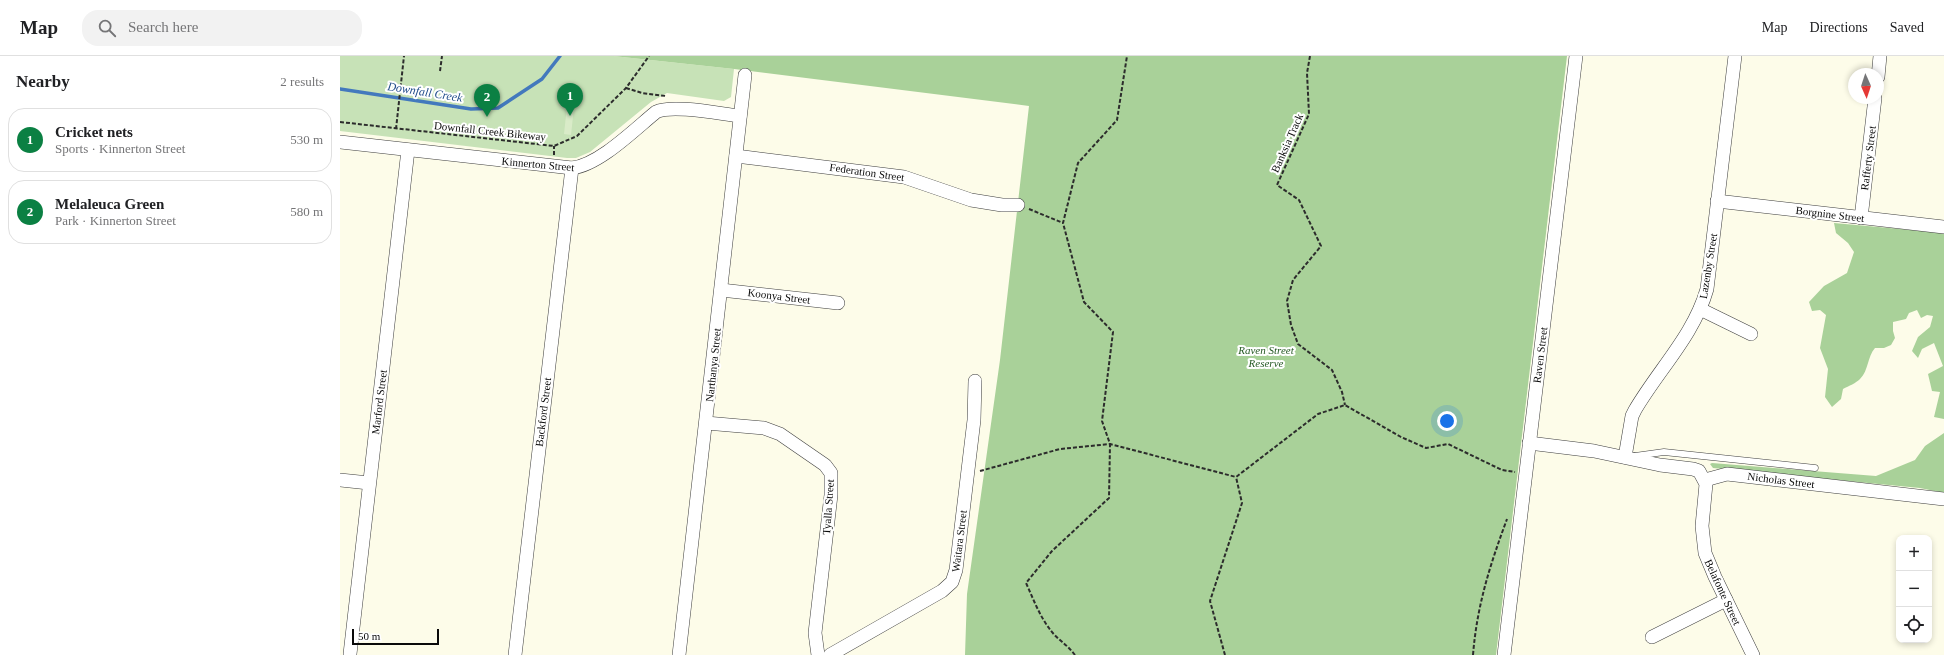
<!DOCTYPE html>
<meta charset="utf-8">
<style>
:root{--surface:#fff;--page:#f2f2f2;--text:#202124;--muted:#757577;--line:#e0e0e0;--accent:#0b8043}
body{margin:0;font-family:"Times New Roman",serif;background:var(--page);color:var(--text)}
.controls{position:absolute;right:12px;bottom:12px;display:grid;overflow:hidden;border-radius:8px;box-shadow:0 2px 6px #0003}
.controls button{width:36px;height:36px;display:grid;place-items:center;padding:0;border:0;border-bottom:1px solid var(--line);background:var(--surface);color:var(--text);font:20px sans-serif}
.compass{position:absolute;left:1508px;top:12px;width:36px;height:36px;border-radius:50%;background:var(--surface);box-shadow:0 2px 6px #0003;rotate:177deg}
.scale{position:absolute;left:12px;bottom:10px;width:87px;box-sizing:border-box;padding-left:4px;border:2px solid #0a0a0a;border-top:0;font-size:11px;line-height:14px;white-space:nowrap;color:#0a0a0a;-webkit-text-stroke:3px #fff;paint-order:stroke}
.you{position:absolute;left:1107px;top:365px;width:14px;height:14px;margin:-10px;border:3px solid #fff;border-radius:50%;background:#1a73e8;box-shadow:0 0 0 6px #1a73e833}
.badge{display:grid;place-items:center;width:26px;height:26px;border-radius:50%;background:var(--accent);color:#fff;font-size:13px;font-weight:700}
.pin{position:absolute;translate:-50% -33px;filter:drop-shadow(0 1px 2px #0008)}
.pin::after{content:'';position:absolute;top:21px;width:14px;height:12px;background:inherit;clip-path:polygon(0 0,100% 0,50% 100%)}
.list{margin:0;padding:0;list-style:none}
h2{display:flex;justify-content:space-between;align-items:center;height:52px;margin:0;padding:0 16px;font-size:17px}
h2 small{font-size:13px;font-weight:400;color:var(--muted)}
.list li{display:grid;grid-template-columns:26px 1fr auto;gap:12px;align-items:center;box-sizing:border-box;height:64px;margin:0 8px 8px;padding:0 8px;border:1px solid var(--line);border-radius:16px}
.list b{display:block;font-size:15px;white-space:nowrap}
.list p{margin:0;font-size:13px;white-space:nowrap;color:var(--muted)}
.list em{font-size:13px;font-style:normal;color:var(--muted)}
.icon{flex:none;width:22px;height:22px;fill:none;stroke:currentColor;stroke-width:2;stroke-linecap:round;stroke-linejoin:round}
.map{position:relative;flex:none;width:1604px;height:599px;overflow:hidden}
header{display:flex;align-items:center;gap:24px;box-sizing:border-box;height:56px;padding:0 20px;background:var(--surface);border-bottom:1px solid var(--line)}
header strong{font-size:19px}
nav{display:flex;gap:22px;margin-inline-start:auto;font-size:14px}
.search{width:280px;height:36px;background:var(--page);display:flex;align-items:center;gap:10px;box-sizing:border-box;padding:0 14px;border-radius:16px;color:var(--muted);font-size:15px}
main{display:flex}
aside{flex:1;background:var(--surface)}
.map>svg:first-child{display:block}
.green{fill:#c7e2b7}
.forest{fill:#a9d199}
.pitch{fill:#d9ebc8}
.lines{fill:none;stroke-linecap:round;stroke-linejoin:round}
.stream{stroke:#4379bd;stroke-width:3.5}
.lane-casing{stroke:#3d3d3d;stroke-width:7}
.street-casing{stroke:#3d3d3d;stroke-width:14}
.path{stroke:#2c2c2c;stroke-width:2;stroke-dasharray:4 2;stroke-linecap:butt}
.lane{stroke:#fff;stroke-width:6}
.street{stroke:#fff;stroke-width:13}
.labels{text-anchor:middle;dominant-baseline:central;stroke-width:4;stroke-linejoin:round;paint-order:stroke}
.street-label{font-size:11px;fill:#0a0a0a;stroke:#fff}
.park-label{font-size:11px;font-style:italic;fill:#255923;stroke:#fff}
.water-label{font-size:12px;font-style:italic;fill:#234e8c;stroke:#fff}
</style>
<header>
<strong>Map</strong>
<div class="search"><svg class="icon" aria-label="search" viewBox="0 0 24 24"><circle cx="10" cy="10" r="6"/><path d="M15 15l6 6"/></svg>Search here</div>
<nav><a>Map</a><a>Directions</a><a>Saved</a></nav>
</header>
<main>
<aside>
<h2>Nearby<small>2 results</small></h2>
<ul class="list">
<li><span class="badge">1</span><div><b>Cricket nets</b><p>Sports · Kinnerton Street</p></div><em>530 m</em></li>
<li><span class="badge">2</span><div><b>Melaleuca Green</b><p>Park · Kinnerton Street</p></div><em>580 m</em></li>
</ul>
</aside>
<div class="map">
<svg width="1604" height="599" viewBox="0 0 1604 599">
<rect width="100%" height="100%" fill="#fdfce9"/>
<path class="green" d="M0,0h273l121,13 -3,28 -7,4 -57,-8 -16,9 -61,50 -14,6h-9l-227,-27z"/>
<g class="forest">
<path d="M273,0h954l-71,599h-531l2,-61 33,-234 29,-254 -295,-37z"/>
<path d="M1494,167l110,10v186l-10,-2 6,-25 -8,-1 -4,-17 15,-8 -9,-23 -12,6 -4,9 -6,-7 6,-14 12,-10 3,-11 -6,-1 -6,3 -4,-8 -8,3 -3,6 -13,3v9l2,7 -4,7 -7,3h-9c-8,9 -6,22 -15,31 -4,4 -11,7 -17,10l-2,10 -9,8 -7,-10 3,-28 -8,-21 6,-33 -6,-5 -8,1 -3,-9 15,-16 23,-13 7,-21 -6,-9 -12,-10z"/>
<path d="M1604,377v60l-24,-5 -207,-20 -3,-4 2,-1 164,13 39,-16 10,-14z"/>
</g>
<path class="pitch" d="M228,41l7,1 -4,37 -7,-1z"/>
<g class="lines">
<path class="stream" d="M0,33l131,20 27,-1 44,-29 18,-23"/>
<g class="lane-casing">
<path id="lane" d="M1295,400l29,-4 151,16"/>
</g>
<g class="street-casing">
<g id="street">
<path d="M1538,21l2,-21"/>
<path d="M0,86l232,26c27,-3 62,-38 84,-56 16,-8 65,2 84,4"/>
<path d="M396,100l168,21 67,23 31,5h16"/>
<path d="M1377,145l227,26"/>
<path d="M1521,162l14,-120"/>
<path d="M381,234l117,13"/>
<path d="M1360,253l51,25"/>
<path d="M366,367l58,5 16,6 45,31 6,8v22l-16,138 3,22"/>
<path d="M1189,387l65,8 66,14 33,4 6,2 7,13 -4,42 3,27 10,24 38,78"/>
<path d="M1285,401l7,-41 3,-6c24,-41 59,-75 72,-121l28,-233"/>
<path d="M0,424l29,3"/>
<path d="M1365,424l22,-6 217,25"/>
<path d="M1312,581l74,-37"/>
<path d="M10,598l58,-504"/>
<path d="M175,599l57,-487"/>
<path d="M339,599l66,-580"/>
<path d="M490,599l112,-64 10,-9 4,-12 18,-150 1,-39"/>
<path d="M1164,599l72,-599"/>
</g>
</g>
<g class="path">
<path d="M970,0l-3,17 2,41 -32,71 22,15 22,46 -28,34 -6,21 4,24 7,19 34,26 10,22 3,13"/>
<path d="M100,15l2,-15"/>
<path d="M286,32l16,5 24,3"/>
<path d="M0,66l214,24 23,-10 49,-48 23,-32"/>
<path d="M56,73l8,-73"/>
<path d="M214,99v-9"/>
<path d="M689,153l34,14"/>
<path d="M640,415l80,-22 50,-5 126,33 82,-63 27,-9 56,32 25,11 22,-4 54,26 13,2"/>
<path d="M735,599c-8,-11 -19,-16 -26,-27 -10,-13 -16,-30 -23,-45l26,-32 57,-53 1,-54 -8,-23 11,-89 -29,-30 -21,-79 15,-60 39,-43 10,-64"/>
<path d="M885,599l-15,-54 32,-98 -6,-26"/>
<path d="M1133,599c4,-50 17,-90 34,-136"/>
</g>
<use href="#lane" class="lane"/>
<use href="#street" class="street"/>
</g>
<g class="labels">
<g class="street-label">
<text transform="translate(150 75) rotate(6)">Downfall Creek Bikeway</text>
<text transform="translate(947 87) rotate(-66)">Banksia Track</text>
<text transform="translate(1528 102) rotate(-83)">Rafferty Street</text>
<text transform="translate(198 108) rotate(5)">Kinnerton Street</text>
<text transform="translate(527 116) rotate(8)">Federation Street</text>
<text transform="translate(1490 158) rotate(7)">Borgnine Street</text>
<text transform="translate(1368 210) rotate(-81)">Lazenby Street</text>
<text transform="translate(439 240) rotate(7)">Koonya Street</text>
<text transform="translate(1200 299) rotate(-83)">Raven Street</text>
<text transform="translate(373 309) rotate(-84)">Narthanya Street</text>
<text transform="translate(39 346) rotate(-83)">Marford Street</text>
<text transform="translate(203 356) rotate(-83)">Backford Street</text>
<text transform="translate(1441 424) rotate(7)">Nicholas Street</text>
<text transform="translate(488 451) rotate(-86)">Tyalla Street</text>
<text transform="translate(619 485) rotate(-83)">Waitara Street</text>
<text transform="translate(1383 536) rotate(65)">Belafonte Street</text>
</g>
<g class="park-label">
<text x="926" y="294">Raven Street<tspan x="926" dy="13">Reserve</tspan></text>
</g>
<g class="water-label">
<text transform="translate(85 36) rotate(9)">Downfall Creek</text>
</g>
</g>
</svg>
<div class="controls">
<button>+</button>
<button>−</button>
<button><svg class="icon" aria-label="locate" viewBox="0 0 24 24"><circle cx="12" cy="12" r="6"/><path d="M12 2v4M12 18v4M2 12h4M18 12h4"/></svg></button>
</div>
<svg class="compass" viewBox="-18 -18 36 36"><path d="M0-13l5 13h-10z" fill="#e53935"/><path d="M0 13l5-13h-10z" fill="#757577"/></svg>
<div class="scale">50 m</div>
<div class="you"></div>
<div class="pin badge" style="left:230px;top:60px">1</div>
<div class="pin badge" style="left:147px;top:61px">2</div>
</div>
</main>
